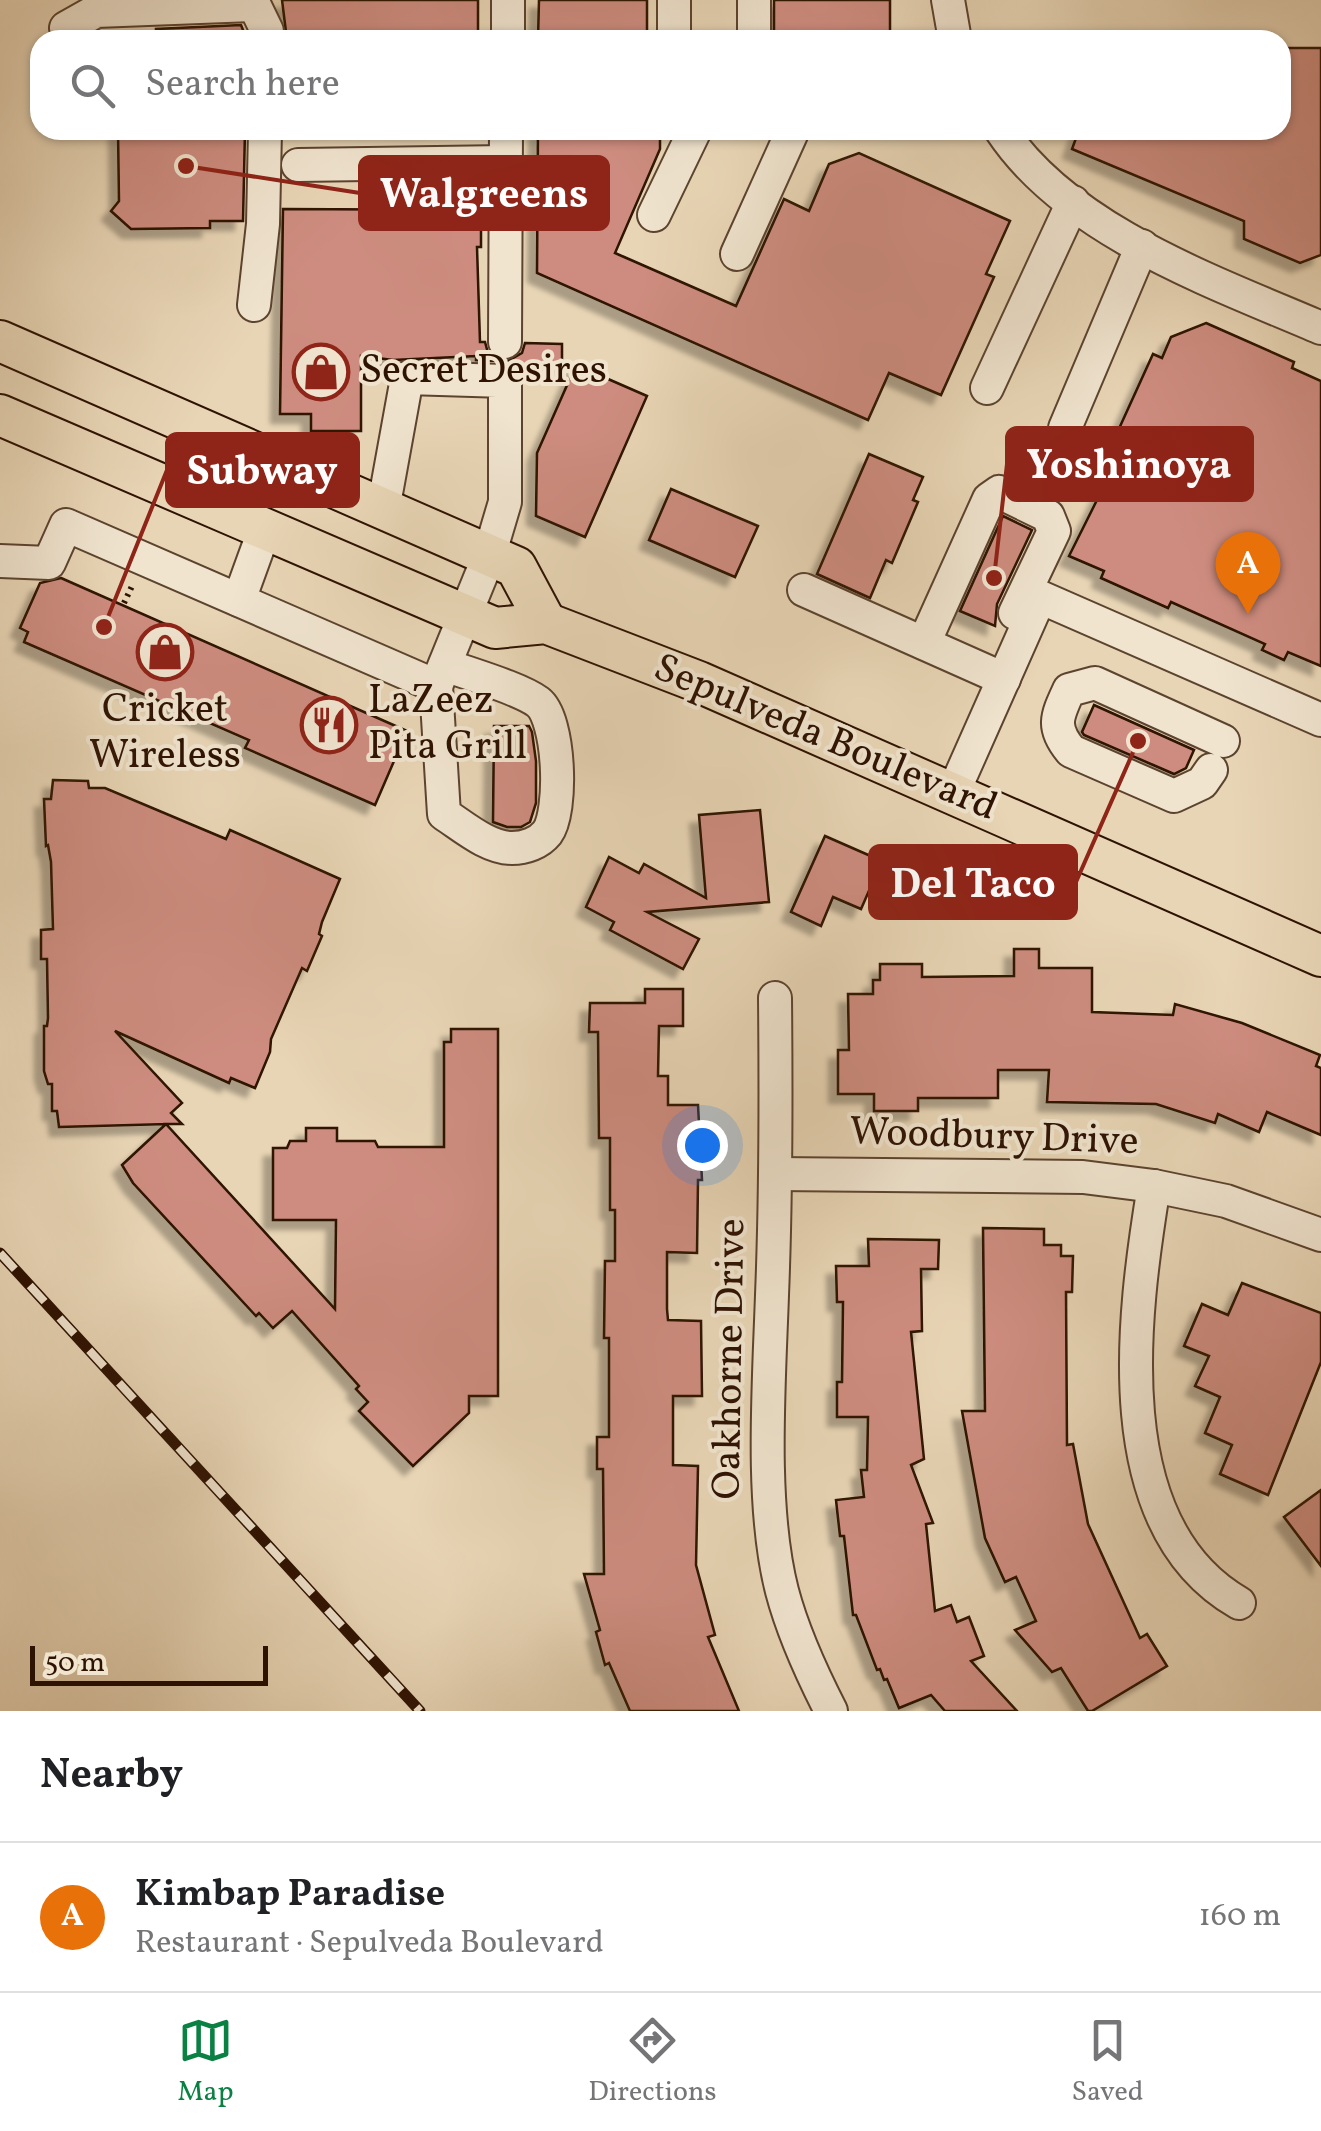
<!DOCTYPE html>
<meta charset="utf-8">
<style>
:root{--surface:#fff;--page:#f2f2f2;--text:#202124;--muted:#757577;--line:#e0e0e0;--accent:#0b8043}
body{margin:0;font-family:Vollkorn,serif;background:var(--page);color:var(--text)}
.scale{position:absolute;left:30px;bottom:25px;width:238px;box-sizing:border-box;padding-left:10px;border:5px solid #2e1202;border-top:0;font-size:28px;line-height:35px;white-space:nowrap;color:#2e1202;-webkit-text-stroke:8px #f0e4cf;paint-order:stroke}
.you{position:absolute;left:702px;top:1145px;width:35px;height:35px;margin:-25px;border:8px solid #fff;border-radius:50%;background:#1a73e8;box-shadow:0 0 0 15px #1a73e833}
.badge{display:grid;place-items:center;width:65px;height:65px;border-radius:50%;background:var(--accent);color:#fff;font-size:32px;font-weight:700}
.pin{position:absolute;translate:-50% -82px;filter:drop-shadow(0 2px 5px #0008)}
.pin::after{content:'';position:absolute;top:52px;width:35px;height:30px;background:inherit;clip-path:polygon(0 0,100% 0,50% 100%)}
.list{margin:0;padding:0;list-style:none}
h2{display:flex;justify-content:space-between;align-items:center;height:130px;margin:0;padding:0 40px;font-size:42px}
h2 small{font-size:32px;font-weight:400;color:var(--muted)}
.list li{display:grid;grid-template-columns:65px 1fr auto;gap:30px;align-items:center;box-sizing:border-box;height:150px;padding:0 40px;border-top:2px solid var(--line)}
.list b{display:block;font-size:38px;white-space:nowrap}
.list p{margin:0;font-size:32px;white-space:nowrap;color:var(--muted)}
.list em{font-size:32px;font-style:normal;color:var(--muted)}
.icon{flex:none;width:55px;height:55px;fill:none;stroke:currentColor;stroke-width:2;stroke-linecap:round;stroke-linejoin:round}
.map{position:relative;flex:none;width:1321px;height:1711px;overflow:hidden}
.search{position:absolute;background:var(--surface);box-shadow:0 2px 8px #0004;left:30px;right:30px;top:30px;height:110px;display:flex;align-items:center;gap:25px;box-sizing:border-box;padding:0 35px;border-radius:30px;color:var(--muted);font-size:38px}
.sheet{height:280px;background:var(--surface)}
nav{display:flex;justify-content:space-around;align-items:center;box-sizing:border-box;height:140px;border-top:2px solid var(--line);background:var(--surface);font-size:28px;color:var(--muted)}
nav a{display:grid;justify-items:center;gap:5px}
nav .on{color:var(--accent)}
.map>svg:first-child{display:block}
.building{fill:#cd8c7f;stroke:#2e1202;stroke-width:2.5;filter:url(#shadow)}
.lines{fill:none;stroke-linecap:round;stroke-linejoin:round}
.minor-casing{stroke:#5c432f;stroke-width:36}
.major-casing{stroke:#2e1202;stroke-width:44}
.path{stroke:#2e1202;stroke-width:6;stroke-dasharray:2.5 5;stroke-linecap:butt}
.minor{stroke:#f0e4cf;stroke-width:32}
.major{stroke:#e8d5b5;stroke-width:40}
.rail-casing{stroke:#2e1202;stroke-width:11}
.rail{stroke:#f0e4cf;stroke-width:8;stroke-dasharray:22;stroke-linecap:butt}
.labels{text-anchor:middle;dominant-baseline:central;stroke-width:8;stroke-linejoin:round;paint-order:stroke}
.poi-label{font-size:40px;fill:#2e1202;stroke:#f0e4cf;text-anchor:start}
.street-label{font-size:40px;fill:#2e1202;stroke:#f0e4cf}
.leader{fill:none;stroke:#8f2418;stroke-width:4}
.callout-dot{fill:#8f2418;stroke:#f0e4cf;stroke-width:4}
.callout{fill:#8f2418;stroke:#8f2418;stroke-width:4}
.callout-label{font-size:42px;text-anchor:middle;font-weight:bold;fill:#fff}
</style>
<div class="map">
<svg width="1321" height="1711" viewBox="0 0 1321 1711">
<defs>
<filter id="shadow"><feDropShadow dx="-9" dy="9" stdDeviation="2.5" flood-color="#0004"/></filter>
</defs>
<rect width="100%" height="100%" fill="#e8d5b5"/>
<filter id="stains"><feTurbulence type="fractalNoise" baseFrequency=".002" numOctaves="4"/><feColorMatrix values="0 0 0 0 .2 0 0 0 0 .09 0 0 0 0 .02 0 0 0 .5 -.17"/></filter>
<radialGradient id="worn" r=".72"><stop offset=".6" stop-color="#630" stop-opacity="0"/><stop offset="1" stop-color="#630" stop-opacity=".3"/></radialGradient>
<g class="building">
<path d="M282,0h196v40h-191z"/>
<path d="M539,0h108v40h-109z"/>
<rect x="774" y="0" width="116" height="40"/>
<path d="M241,25l6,15h-91v-11z"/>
<path d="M1281,48h40v207l-21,8 -56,-24v-18l-172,-72 7,-19h202z"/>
<path d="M118,130h127l-2,91h-33v7l-79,1 -20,-18 8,-10z"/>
<path d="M538,130h122v19l-45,104 121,53 48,-107 25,12 20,-47 30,-11 151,68 -24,53 8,3 -53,118 -52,-22 -21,47 -331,-147z"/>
<path d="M283,209l198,1v37h-4l3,95h5l3,11 12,8 -24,-1v-4l-83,4 -32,-4v75h-50v-17h-31z"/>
<path d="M1206,323l88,39 -2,6 29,13v285l-33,-14 -4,8 -22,-10 3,-6 -94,-42 -3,6 -67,-30 3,-7 -35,-15 43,-86 -10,-4 51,-112 9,4 9,-21z"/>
<path d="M525,343l37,1v22h-45l-9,-5 14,-8z"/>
<path d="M576,365l71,31 -62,141 -49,-21 1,-63z"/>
<path d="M869,454l54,23 -10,23 5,2 -26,61 -6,-3 -16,38 -53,-24z"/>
<path d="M671,489l87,37 -23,51 -86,-37z"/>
<path d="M1003,516l29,14 -35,74 -2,22 -35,-15z"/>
<path d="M61,578l346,153 -32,74 -130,-57 4,-8 -225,-98 4,-10 -8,-4 20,-45z"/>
<path d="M1094,705l100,45 -8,18 -12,6 -90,-39 -2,-3z"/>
<path d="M494,726h35l3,6 4,29v42l-6,19 -9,5h-14l-14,-5z"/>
<path d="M53,780l35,1 1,7h16l121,51 4,-9 110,49 -18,43 -3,12 3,2 -15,35 -5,-3 -31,71 -1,13 -15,36 -24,-10 -2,5 -114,-52 67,72 -11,10 11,11h-16l169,185 1,-89h-63v-72h14l3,-7h16v-13h31v13h38l3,6h66v-105h7v-13h47v367h-29v17l-56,53 -54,-55 9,-9 -12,-13 3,-3 -67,-75 -19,17 -14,-15 -3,3 -123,-133 -11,-18 44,-41 -107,3 -2,-16h-5v-27h-4l-4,-13v-45h3l1,-8 -1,-59h-6v-29l12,-1 -2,-67 -3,-17 -2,1 -2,-47h7z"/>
<path d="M760,810l9,92 -122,10 52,27 -16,30 -73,-39 4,-8 -28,-15 23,-50 30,16 5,-9 62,34 -7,-83z"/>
<path d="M825,836l57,25 -21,48 -28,-12 -12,29 -30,-14z"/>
<path d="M1014,949h25v19h53v44l81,3 2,-11 67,19 78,32 -4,11 5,2v67l-54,-23 -8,20 -41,-18 -3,9 -59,-19 -109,-2 2,-32h-51v28h-80v13h-44v-17h-36v-44h11l-1,-56h25v-14h7v-16h42v13l92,-1z"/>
<path d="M645,989h38v37h-24l-1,50h10v29h30l4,75h-4l-1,73 -30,-1v57l1,11 33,1 1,75h-29v69l25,1 -2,99 19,70 -7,2 31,74h-109l-21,-48 -4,2 -9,-33 4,-2 -16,-56h20l-1,-105h-6v-32h12v-99h-5l1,-77h10v-51h-5v-72h-11l-1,-106h-9l1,-29h55z"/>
<path d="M983,1228l61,1v16h17v11h12l-1,36h-6l1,153 6,-1 15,80 52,114 7,-4 20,32 -75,45h-4l-27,-43 -9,4 -37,-42 21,-9 -20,-44 -11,5 -20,-44 -23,-127h23z"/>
<path d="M868,1239l71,1 -1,29h-17l1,62 -11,1 13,127 -13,6 22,58 -7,1 9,87 16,-6 6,17 12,-5 15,39 -13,5 46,50h-72l-14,-16 -32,13 -12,-29 -3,1 -4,-11 -3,1 -21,-55h-3l-9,-79h-4l-4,-36 28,-3 -3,-27h6l1,-53h-31v-35h5l1,-80h-6l-1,-36h33z"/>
<path d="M1242,1283l79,30v49l-53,133 -48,-21 12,-29 -27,-12 15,-36 -25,-11 14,-30 -25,-10 18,-42 26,11z"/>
<path d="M1321,1490v76l-37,-49z"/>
</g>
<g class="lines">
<g class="minor-casing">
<g id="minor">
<path d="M252,0l15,31v9"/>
<path d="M674,0v40"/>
<path d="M948,0l7,40"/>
<path d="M66,28l30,-17 156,-6"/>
<path d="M508,40v-40"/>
<path d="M754,40v-40"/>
<path d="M1001,130c67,101 213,152 320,198"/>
<path d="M298,165l207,-3"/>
<path d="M654,215l41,-85"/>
<path d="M737,254l56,-124"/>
<path d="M254,305l9,-81 2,-94"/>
<path d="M505,342l1,-212"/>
<path d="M987,388l86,-186"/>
<path d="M1065,428l77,-182"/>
<path d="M0,561l49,2 17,-38 370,161 53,-130 16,-54v-121l-98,-3 -24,132"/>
<path d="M804,590l200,89"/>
<path d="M239,600l25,-69"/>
<path d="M924,643l65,-144 10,-7 49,24 6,15 -39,82"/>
<path d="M436,686l8,128c20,13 44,34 68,34 13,0 27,-5 35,-15 16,-21 13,-114 -9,-131 -19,-14 -69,-28 -93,-37"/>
<path d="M1211,770l-9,13 -28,13 -103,-45c-20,-24 -14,-35 -2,-61l26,-7 128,58"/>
<path d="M953,793l87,-196 281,123"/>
<path d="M775,998c1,99 1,198 -3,297 -3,89 -12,211 10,296 11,42 29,81 49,120"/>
<path d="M776,1174l307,3 71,9 72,15 95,34"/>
<path d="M1154,1186c-21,128 -50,339 85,417"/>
</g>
</g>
<g class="major-casing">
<g id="major">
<path d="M0,341l516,226 30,56"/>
<path d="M0,415l495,213 51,-5 153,59 622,274"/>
</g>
</g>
<path class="path" d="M124,603l8,-17"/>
<use href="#minor" class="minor"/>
<use href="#major" class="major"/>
<g class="rail-casing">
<path id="rail" d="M0,1253l420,458"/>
</g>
<use href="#rail" class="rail"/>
</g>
<defs>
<g id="shop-ring" transform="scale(2.875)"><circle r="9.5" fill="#f0e4cf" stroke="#8f2418" stroke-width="1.5"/><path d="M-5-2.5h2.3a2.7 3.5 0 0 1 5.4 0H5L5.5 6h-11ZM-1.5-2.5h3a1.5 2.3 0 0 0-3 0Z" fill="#8f2418"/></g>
<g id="restaurant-ring" transform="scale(2.875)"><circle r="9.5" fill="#f0e4cf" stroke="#8f2418" stroke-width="1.5"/><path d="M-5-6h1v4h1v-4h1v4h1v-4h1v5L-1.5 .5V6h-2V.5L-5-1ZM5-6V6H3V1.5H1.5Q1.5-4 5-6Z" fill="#8f2418"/></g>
</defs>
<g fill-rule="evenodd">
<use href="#shop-ring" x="321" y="372"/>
<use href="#shop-ring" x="165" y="652"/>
<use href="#restaurant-ring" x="329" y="725"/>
</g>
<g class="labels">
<g class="poi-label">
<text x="360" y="372">Secret Desires</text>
<text x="368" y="702">LaZeez<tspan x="368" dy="46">Pita Grill</tspan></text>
<text x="165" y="711" text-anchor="middle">Cricket<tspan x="165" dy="46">Wireless</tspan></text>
</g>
<g class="street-label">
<text transform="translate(825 739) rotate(23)">Sepulveda Boulevard</text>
<text transform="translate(994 1138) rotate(2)">Woodbury Drive</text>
<text transform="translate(731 1359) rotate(-89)">Oakhorne Drive</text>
</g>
</g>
<path class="leader" d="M186 166L360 193M994 578L1007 464M104 627L167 470M1138 741L1076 882"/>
<g class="callout-dot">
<circle cx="186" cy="166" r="10"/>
<circle cx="994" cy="578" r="10"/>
<circle cx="104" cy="627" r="10"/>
<circle cx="1138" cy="741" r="10"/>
</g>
<g class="callout">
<rect x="360" y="157" width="248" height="72" rx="10"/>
<rect x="1007" y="428" width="245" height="72" rx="10"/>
<rect x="167" y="434" width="191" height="72" rx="10"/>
<rect x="870" y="846" width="206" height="72" rx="10"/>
</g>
<g class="callout-label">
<text x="484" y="207">Walgreens</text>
<text x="1129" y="478">Yoshinoya</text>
<text x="262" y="484">Subway</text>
<text x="973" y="897">Del Taco</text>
</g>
<rect width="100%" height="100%" filter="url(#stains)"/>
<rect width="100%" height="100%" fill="url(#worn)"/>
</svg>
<div class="scale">50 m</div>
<div class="you"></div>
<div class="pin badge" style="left:1248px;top:614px;background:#e8710a">A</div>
<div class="search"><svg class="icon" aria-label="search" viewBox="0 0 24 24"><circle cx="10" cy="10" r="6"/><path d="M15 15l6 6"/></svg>Search here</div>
</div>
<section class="sheet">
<h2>Nearby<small></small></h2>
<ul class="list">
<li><span class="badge" style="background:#e8710a">A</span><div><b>Kimbap Paradise</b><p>Restaurant · Sepulveda Boulevard</p></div><em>160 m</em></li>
</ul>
</section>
<nav>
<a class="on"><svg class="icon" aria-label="map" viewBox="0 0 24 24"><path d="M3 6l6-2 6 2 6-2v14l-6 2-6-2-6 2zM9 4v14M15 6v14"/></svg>Map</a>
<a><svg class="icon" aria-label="directions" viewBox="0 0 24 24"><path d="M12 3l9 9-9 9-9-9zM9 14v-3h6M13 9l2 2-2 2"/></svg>Directions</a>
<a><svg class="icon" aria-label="saved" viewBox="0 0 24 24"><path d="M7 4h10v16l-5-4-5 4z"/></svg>Saved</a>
</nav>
